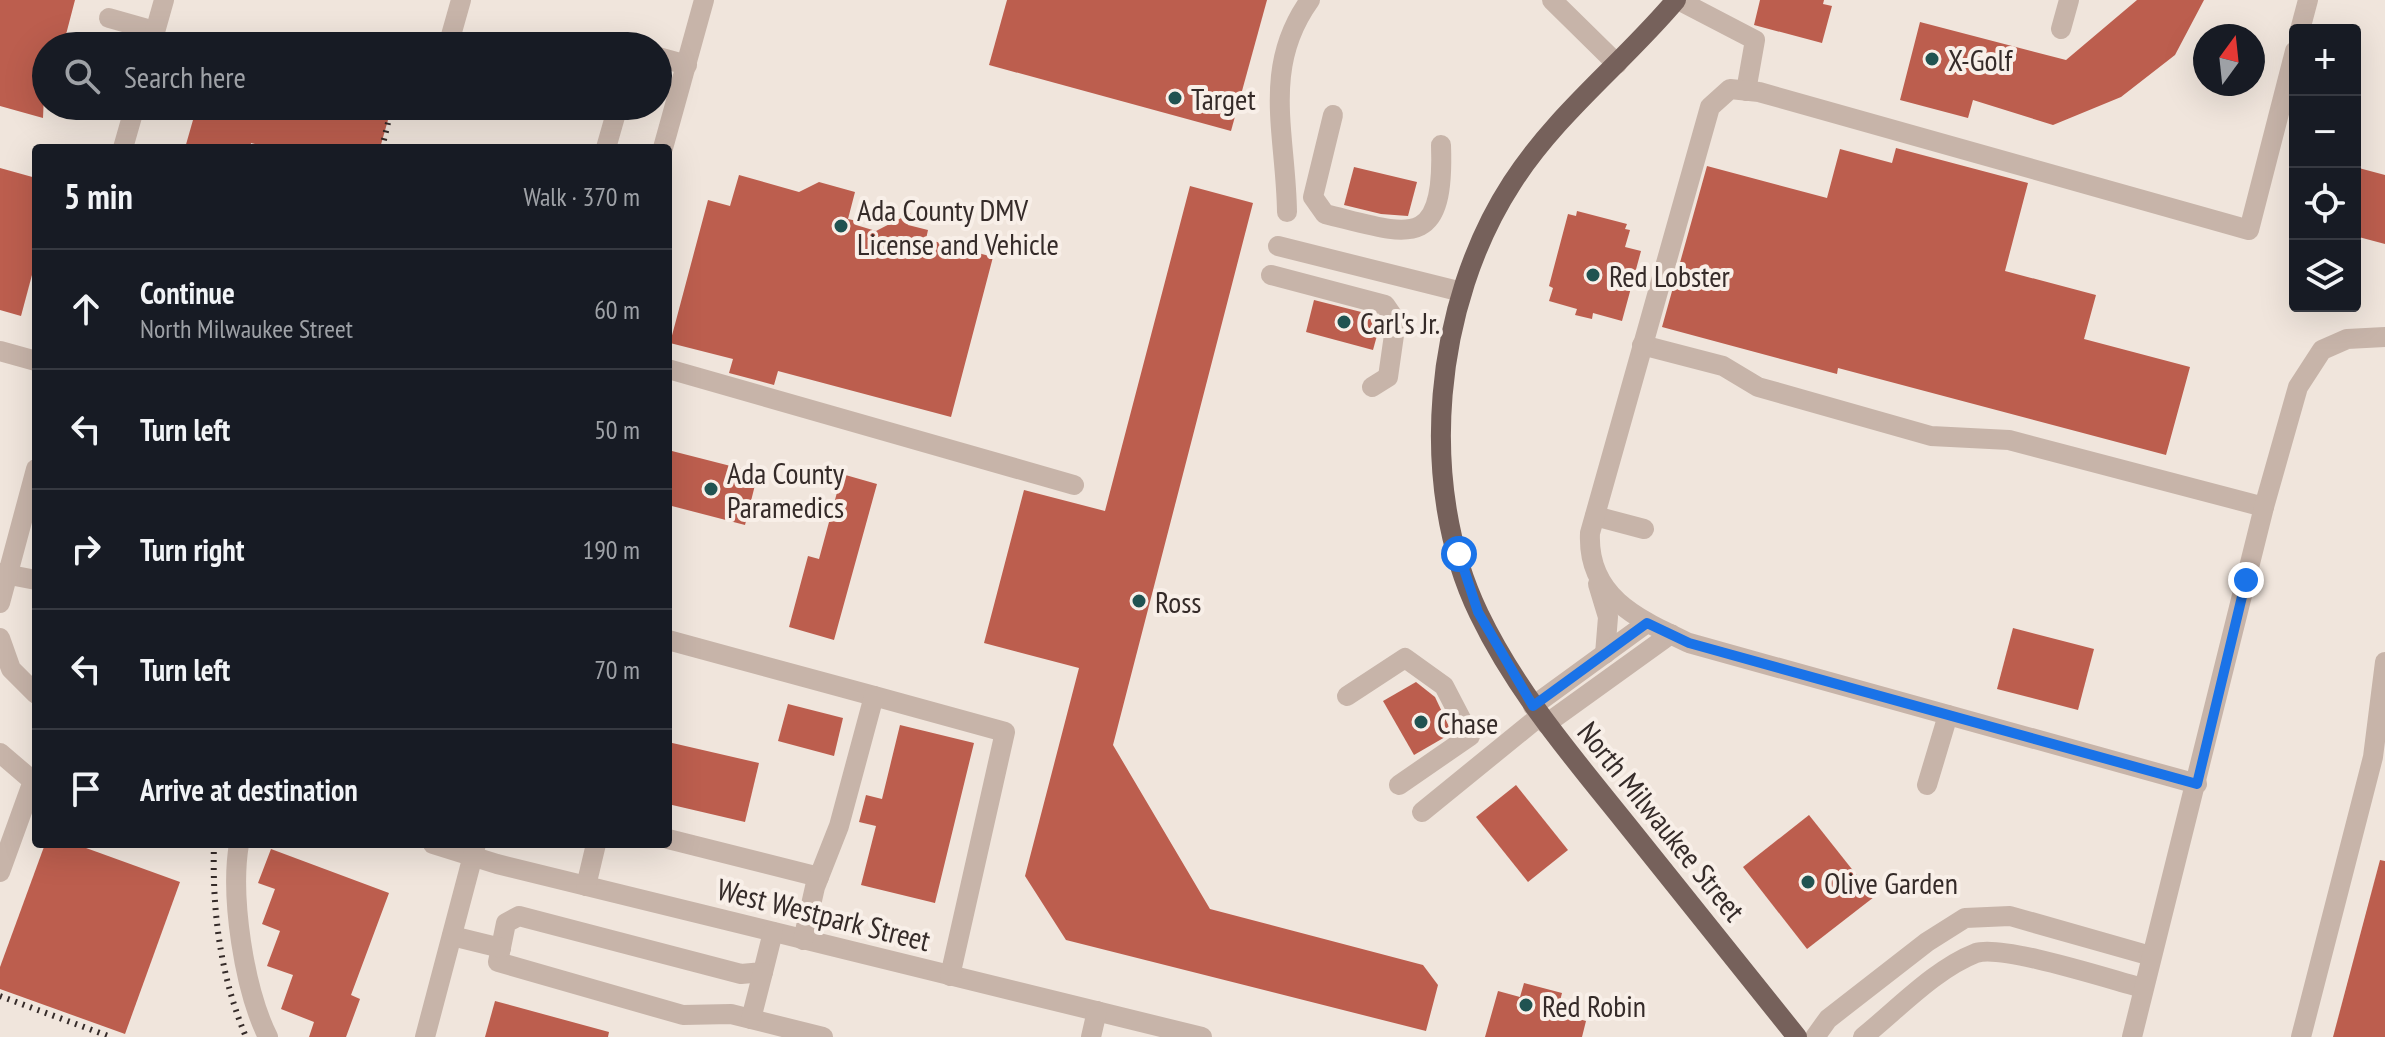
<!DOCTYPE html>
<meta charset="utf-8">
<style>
:root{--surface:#171b24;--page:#20242c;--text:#f1f3f6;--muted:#9ea1a6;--line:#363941}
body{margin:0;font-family:"PT Sans Narrow",sans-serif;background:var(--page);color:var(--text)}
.controls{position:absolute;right:24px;top:24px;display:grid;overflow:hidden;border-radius:8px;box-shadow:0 8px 32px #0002}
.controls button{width:72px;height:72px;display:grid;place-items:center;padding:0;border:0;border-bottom:2px solid var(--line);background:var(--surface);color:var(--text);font:40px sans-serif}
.compass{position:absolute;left:2193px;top:24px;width:72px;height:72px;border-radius:50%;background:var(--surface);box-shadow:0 8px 32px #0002;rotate:15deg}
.stop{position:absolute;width:24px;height:24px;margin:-18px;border:6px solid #1a73e8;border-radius:50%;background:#fff}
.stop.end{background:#1a73e8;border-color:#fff;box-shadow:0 2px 8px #0008}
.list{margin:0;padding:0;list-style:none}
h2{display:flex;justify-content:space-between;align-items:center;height:104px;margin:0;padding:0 32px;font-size:34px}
h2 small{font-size:26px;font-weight:400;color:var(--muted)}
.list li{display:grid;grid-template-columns:52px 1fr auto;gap:24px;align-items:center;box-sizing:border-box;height:120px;padding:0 32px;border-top:2px solid var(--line)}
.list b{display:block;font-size:30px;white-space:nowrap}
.list p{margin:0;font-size:26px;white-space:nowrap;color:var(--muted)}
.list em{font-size:26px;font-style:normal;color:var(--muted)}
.icon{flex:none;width:44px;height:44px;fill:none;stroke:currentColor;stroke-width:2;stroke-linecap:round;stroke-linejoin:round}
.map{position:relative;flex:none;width:2385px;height:1037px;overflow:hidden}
.search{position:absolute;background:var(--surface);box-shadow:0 8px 32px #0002;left:32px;top:32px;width:640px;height:88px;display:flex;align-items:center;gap:20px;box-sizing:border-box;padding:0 28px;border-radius:44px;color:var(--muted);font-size:30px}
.panel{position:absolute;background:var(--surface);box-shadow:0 8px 32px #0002;left:32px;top:144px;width:640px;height:704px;border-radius:8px}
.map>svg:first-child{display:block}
.building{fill:#bc5e4e}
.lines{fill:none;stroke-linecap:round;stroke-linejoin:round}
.minor{stroke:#c7b4a9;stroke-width:20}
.major{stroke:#76615b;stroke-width:20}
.rail{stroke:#352b29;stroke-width:6;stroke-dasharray:2 6;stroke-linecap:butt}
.route{stroke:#1a73e8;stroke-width:10}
.poi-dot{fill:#215351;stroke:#f8efe8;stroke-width:3}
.labels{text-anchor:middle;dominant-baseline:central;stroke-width:8;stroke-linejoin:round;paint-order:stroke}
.poi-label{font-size:30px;fill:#352b29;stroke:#f8efe8;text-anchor:start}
.street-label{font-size:30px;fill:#352b29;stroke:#f8efe8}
</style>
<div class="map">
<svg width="2385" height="1037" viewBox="0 0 2385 1037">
<rect width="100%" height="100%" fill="#f0e5dc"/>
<g class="building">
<path d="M0,0h75l-12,46h-17l-3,72 -43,-12z"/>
<path d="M1007,0h260l-36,131 -242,-66z"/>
<path d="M1760,0h64l-1,4 9,2 -10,37 -68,-18z"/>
<path d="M2137,0h67l-29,55 -54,42 -68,28 -80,-25 -5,18 -68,-18 20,-78 146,38z"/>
<path d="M197,106h195l-12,42h-110l-19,-5 -1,5h-65z"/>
<path d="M1896,148l132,35 -23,88 91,24 -12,44 106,28 -24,88 -328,-87 -1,6 -175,-47 45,-161 120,32 13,-49 52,14z"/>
<path d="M1354,167l63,15 -9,34 -27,-2 -37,-9z"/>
<path d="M2355,167l30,8v69l-30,-8z"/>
<path d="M0,168l36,10v82l-15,56 -21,-6z"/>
<path d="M739,175l60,17 20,-10 36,10 -7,27 9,2 -1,4 20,6 35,-18 -3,12 20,5 -2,9 67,18 -42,160 -173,-46 -4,14 -45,-12 4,-14 -63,-16 38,-143 22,6z"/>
<path d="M1190,186l63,17 -140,542 97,164 213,56 15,20 -12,46 -360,-91 -41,-64 54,-208 -95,-25 40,-153 81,21z"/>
<path d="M1577,211l50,13 -2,5 5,1 -5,17 16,4 -19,70 -29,-8 -1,6 -17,-4 2,-6 -28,-8 4,-13 -4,-2 19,-72 8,2z"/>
<path d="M1314,300l63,16 4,5 -8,29 -67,-18z"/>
<path d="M668,450l90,23 -13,52 -77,-20z"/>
<path d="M842,474l35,10 -43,156 -45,-13 19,-71 11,3z"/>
<path d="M2013,628l81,21 -16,61 -81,-21z"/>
<path d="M1416,682l19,15 17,36 -38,22 -31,-54z"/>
<path d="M788,704l55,14 -9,38 -56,-15z"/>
<path d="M900,725l74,18 -39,160 -74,-18 15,-59 -17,-4 7,-27 16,4z"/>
<path d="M668,742l91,21 -14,59 -77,-18z"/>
<path d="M1516,785l52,65 -40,32 -52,-65z"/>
<path d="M1809,815l65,82 -67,52 -64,-82z"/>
<path d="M45,844h30l105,38 -55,152 -125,-45v-22z"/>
<path d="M271,849l118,44 -38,102 9,4 -14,38h-37l5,-15 -33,-13 12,-34 -26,-9 13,-35 -18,-7 13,-35 -17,-6z"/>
<path d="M2380,860l5,1v176h-52z"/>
<path d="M1524,983l38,10 -5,20 29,8 -4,16h-97l13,-46 22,6z"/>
<path d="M495,1001l114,31 -1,5h-123z"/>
</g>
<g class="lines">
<g class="minor">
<path d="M1552,0l65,64"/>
<path d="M1678,0l77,40 -9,51"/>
<path d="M109,18l46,13"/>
<path d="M2061,29l8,-29"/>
<path d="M2300,30l8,-30"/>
<path d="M151,46l13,-46"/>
<path d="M448,46l13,-46"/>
<path d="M658,57l29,8"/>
<path d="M430,110l2,-4"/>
<path d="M1333,115l-20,82 12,17c82,20 120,40 116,-69"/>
<path d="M123,148l12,-42"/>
<path d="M606,148l12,-42"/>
<path d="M663,148l41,-148"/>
<path d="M1287,212c-1,-78 -26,-144 23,-212"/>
<path d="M1278,246l184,46"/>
<path d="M1271,275l114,30 11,16 -8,56 -16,10"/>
<path d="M1642,345l81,21 35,21 173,49 78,4 255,67"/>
<path d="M0,351l36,10"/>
<path d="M668,369l406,116"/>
<path d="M1595,516l49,13"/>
<path d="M0,573l36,7"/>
<path d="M1598,584l10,33 -3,37"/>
<path d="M0,603l36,-134"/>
<path d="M0,638l11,31 25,25"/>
<path d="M668,640l206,56"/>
<path d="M1347,696l58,-38 39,28 26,50 -71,49"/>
<path d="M1533,706l114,-83"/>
<path d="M1546,724l125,-90"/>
<path d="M0,753l33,28 -33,91"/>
<path d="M2197,784l-508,-141c-51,-24 -102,-46 -99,-110l120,-426 20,-18 29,3 490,138 46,-179"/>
<path d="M1927,785l21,-70"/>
<path d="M1422,812l118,-96"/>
<path d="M668,839l151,38"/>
<path d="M239,844c-9,53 5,145 29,193"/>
<path d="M433,844l64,20 705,173"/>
<path d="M586,886l10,-42"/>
<path d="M773,932l-10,40 -22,2 -222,-58 -13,7 -8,39 185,53 48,-1 92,23"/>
<path d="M452,936l49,12"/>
<path d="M803,940l12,-53 24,-61 35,-130 131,36 -55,244"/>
<path d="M751,1019l12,-47"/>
<path d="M425,1037l51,-193"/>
<path d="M1091,1037l6,-26"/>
<path d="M1815,1037l13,-18 99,-77 38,-24 45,-2 141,40"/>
<path d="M1863,1037c35,-28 72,-68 113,-84 26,-9 136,27 167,35"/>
<path d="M2132,1037l132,-530 34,-120 24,-37 25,-11 38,-2"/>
<path d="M2301,1037l72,-280 12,-95"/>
</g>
<path class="major" d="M1676,0c-53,63 -119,113 -164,183 -78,120 -96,301 -33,431 37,77 92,141 145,207 57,72 115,144 173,216"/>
<g class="rail">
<path d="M382,148l10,-42"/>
<path d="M214,844c-2,66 6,131 32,193"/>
<path d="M0,996l111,41"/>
</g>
</g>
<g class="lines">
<path class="route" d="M1459,554l19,58 55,94 114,-83 42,20 508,141 49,-204"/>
</g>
<g class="poi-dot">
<circle cx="1932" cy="59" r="8"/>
<circle cx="1175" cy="98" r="8"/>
<circle cx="841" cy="226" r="8"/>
<circle cx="1593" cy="275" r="8"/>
<circle cx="1344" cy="322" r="8"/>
<circle cx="711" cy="489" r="8"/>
<circle cx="1139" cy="601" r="8"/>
<circle cx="1421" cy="722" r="8"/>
<circle cx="1808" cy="882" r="8"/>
<circle cx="1526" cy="1005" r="8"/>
</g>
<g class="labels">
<g class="poi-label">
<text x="1948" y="59">X-Golf</text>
<text x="1191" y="98">Target</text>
<text x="857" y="209">Ada County DMV<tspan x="857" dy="34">License and Vehicle</tspan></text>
<text x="1609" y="275">Red Lobster</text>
<text x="1360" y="322">Carl's Jr.</text>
<text x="727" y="472">Ada County<tspan x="727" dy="34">Paramedics</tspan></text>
<text x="1155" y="601">Ross</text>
<text x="1437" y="722">Chase</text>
<text x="1824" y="882">Olive Garden</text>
<text x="1542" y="1005">Red Robin</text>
</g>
<g class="street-label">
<text transform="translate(1662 821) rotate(51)">North Milwaukee Street</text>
<text transform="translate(824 914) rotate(14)">West Westpark Street</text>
</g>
</g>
</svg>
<div class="controls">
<button>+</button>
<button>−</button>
<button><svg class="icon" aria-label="locate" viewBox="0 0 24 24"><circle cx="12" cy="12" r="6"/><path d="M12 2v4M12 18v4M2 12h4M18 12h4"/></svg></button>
<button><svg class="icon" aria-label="layers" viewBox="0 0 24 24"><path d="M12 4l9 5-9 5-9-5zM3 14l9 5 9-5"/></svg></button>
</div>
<svg class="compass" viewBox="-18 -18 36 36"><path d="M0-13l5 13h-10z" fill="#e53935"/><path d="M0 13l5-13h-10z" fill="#9ea1a6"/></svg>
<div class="stop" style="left:1459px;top:554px"></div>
<div class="stop end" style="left:2246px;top:580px"></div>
<div class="search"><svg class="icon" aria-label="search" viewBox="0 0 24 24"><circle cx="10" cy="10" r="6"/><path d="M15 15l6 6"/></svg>Search here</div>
<section class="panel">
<h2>5 min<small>Walk · 370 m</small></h2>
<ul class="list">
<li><svg class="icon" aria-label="ahead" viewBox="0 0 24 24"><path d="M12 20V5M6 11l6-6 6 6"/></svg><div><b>Continue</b><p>North Milwaukee Street</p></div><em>60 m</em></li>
<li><svg class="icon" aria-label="left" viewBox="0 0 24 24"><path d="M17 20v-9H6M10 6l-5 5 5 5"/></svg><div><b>Turn left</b></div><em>50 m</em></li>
<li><svg class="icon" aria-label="right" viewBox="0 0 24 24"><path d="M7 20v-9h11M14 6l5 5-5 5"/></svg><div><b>Turn right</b></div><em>190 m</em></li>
<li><svg class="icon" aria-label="left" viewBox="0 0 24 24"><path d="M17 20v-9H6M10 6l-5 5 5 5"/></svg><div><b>Turn left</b></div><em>70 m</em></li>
<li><svg class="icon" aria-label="arrive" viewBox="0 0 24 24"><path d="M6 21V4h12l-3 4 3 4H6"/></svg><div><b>Arrive at destination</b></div></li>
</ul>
</section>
</div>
